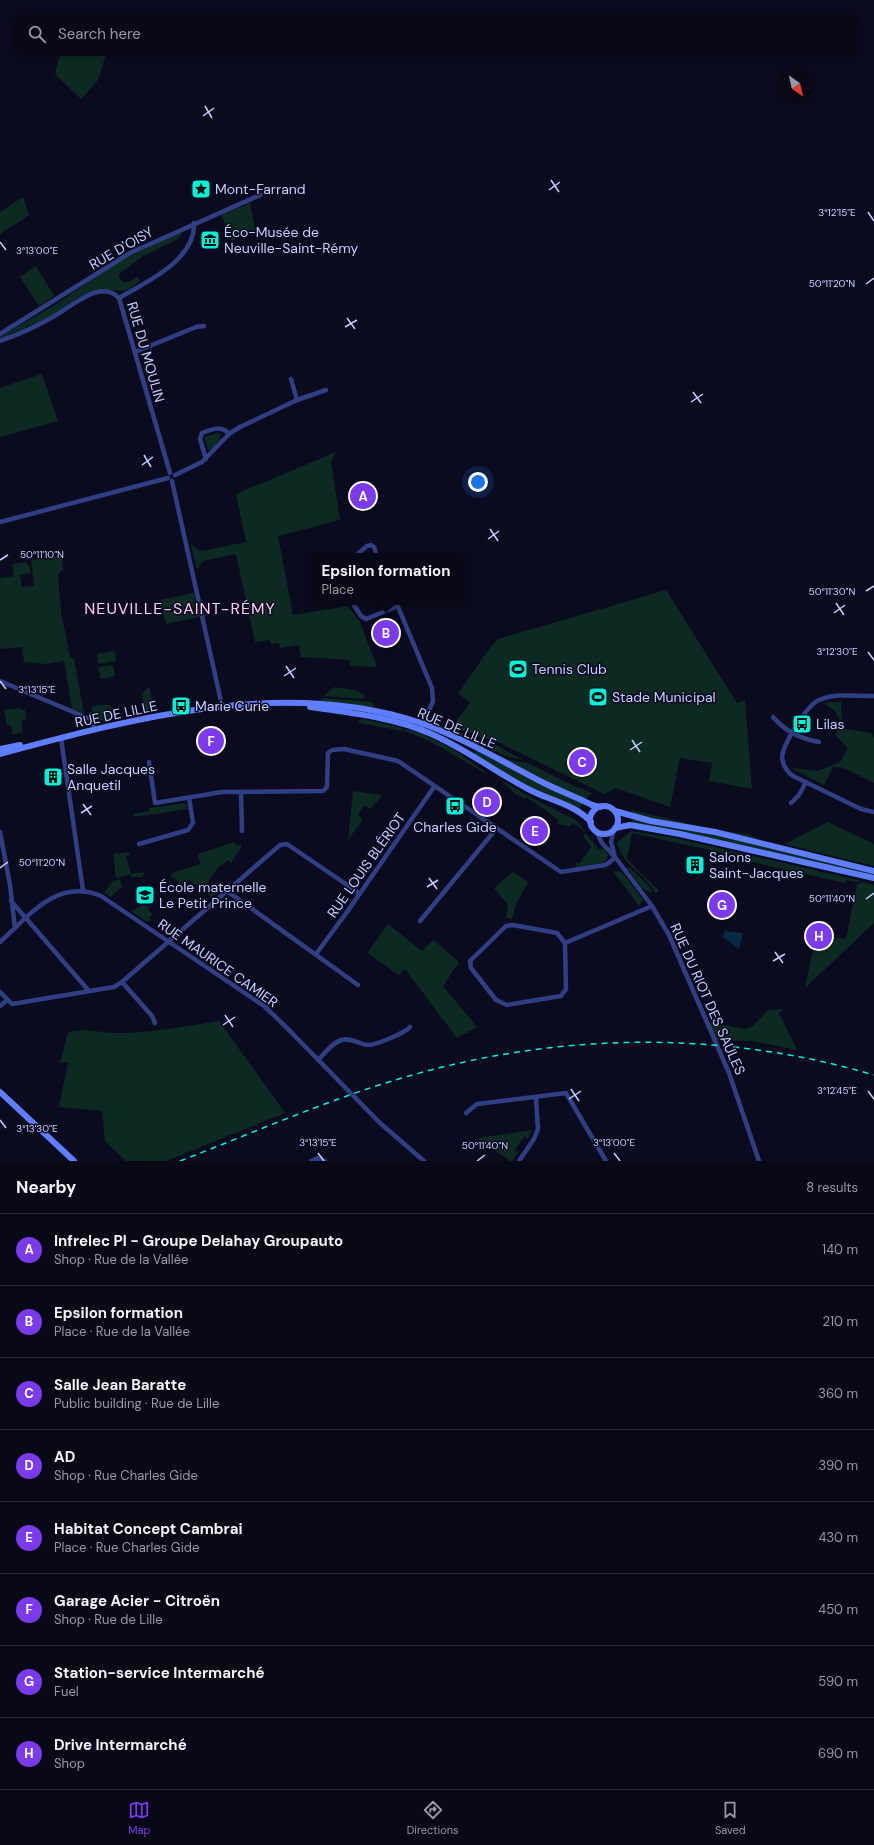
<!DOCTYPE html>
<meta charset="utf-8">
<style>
:root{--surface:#080817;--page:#161624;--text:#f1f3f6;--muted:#989aa1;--line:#292936;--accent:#7c3aed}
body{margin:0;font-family:"DM Sans",sans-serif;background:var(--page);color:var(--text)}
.compass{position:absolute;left:778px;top:68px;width:36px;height:36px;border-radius:50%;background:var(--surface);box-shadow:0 2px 6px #0003;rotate:146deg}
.you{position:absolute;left:478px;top:482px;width:14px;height:14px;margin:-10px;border:3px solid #fff;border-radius:50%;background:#1a73e8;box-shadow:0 0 0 6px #1a73e833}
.badge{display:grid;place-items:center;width:26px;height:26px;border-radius:50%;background:var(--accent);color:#fff;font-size:13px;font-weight:700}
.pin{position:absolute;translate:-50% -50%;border:2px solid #fff;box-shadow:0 1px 4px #0006}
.popup{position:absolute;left:307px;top:553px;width:158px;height:52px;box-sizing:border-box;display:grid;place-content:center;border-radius:8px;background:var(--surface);filter:drop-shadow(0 1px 3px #0005);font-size:13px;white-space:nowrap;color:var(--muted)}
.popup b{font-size:15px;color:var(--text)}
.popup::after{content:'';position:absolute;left:50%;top:100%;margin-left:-8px;border:8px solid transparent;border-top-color:var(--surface)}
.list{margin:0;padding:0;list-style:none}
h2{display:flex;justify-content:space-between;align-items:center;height:52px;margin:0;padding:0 16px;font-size:17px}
h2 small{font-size:13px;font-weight:400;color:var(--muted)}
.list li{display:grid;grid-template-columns:26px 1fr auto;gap:12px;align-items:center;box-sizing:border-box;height:72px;padding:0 16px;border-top:1px solid var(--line)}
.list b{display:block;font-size:15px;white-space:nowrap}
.list p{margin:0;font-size:13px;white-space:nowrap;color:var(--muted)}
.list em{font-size:13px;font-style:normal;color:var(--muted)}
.icon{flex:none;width:22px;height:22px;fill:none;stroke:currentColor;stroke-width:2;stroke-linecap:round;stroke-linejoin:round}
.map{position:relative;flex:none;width:874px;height:1161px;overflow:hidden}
.search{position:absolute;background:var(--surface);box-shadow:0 2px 6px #0003;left:12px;right:12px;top:12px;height:44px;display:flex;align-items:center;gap:10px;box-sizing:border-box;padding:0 14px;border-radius:16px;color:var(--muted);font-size:15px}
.sheet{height:628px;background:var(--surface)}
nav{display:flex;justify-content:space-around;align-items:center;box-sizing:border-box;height:56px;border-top:1px solid var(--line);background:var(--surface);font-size:11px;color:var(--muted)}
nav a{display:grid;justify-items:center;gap:2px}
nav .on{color:var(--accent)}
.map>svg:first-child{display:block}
.green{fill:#0c2a22}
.water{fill:#062a42}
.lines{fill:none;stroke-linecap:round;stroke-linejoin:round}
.street{stroke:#303f83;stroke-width:4.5}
.secondary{stroke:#5f7eff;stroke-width:6}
.rail{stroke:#00f3d6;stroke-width:1.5;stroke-dasharray:6 5;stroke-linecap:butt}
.ticks{fill:none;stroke:#c8ceff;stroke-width:1.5}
.labels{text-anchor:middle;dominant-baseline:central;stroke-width:3;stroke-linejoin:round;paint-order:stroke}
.poi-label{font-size:14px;fill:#c8ceff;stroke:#0a0b1f;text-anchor:start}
.street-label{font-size:14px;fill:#c8ceff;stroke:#0a0b1f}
.quarter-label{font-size:16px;letter-spacing:1px;fill:#ffcaf7;stroke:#0a0b1f}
.ticks-label{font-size:10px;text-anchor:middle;fill:#c8ceff;stroke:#0a0b1f;stroke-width:3;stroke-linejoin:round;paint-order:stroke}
</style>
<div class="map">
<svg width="874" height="1161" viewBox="0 0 874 1161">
<rect width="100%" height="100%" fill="#0a0b1f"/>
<g class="green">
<path d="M61,51h46l-9,29 -17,19 -26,-25z"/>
<path d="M23,197l6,18 -29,19v-22z"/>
<path d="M250,203l6,31 -12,1 -12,6 -11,-26z"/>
<path d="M180,232l1,3 -5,5 -33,16 -24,18v4c6,8 12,3 19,-1l2,4 -11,8 -5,2 -15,-1 -21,3 -9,4 -28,19 -51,23v-2l53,-31 65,-44z"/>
<path d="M36,266l18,30 -15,10 -19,-29z"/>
<path d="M42,374l16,47 -58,16v-49z"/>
<path d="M217,433l4,1c0,6 -8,15 -13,16l-4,-13z"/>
<path d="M336,452l-5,10 9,58 -62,16 15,79 55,-9 12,16 17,45 -27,-1v-6l-49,-3 -2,-12 -19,3 -1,-5 -8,1 -1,-4 -15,2 -19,-88 -33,7 -6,9 -6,-25 11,6 44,-9 -10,-48z"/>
<path d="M62,555l1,14 -5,6 3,37 9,45 4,2 10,54 -12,-4 -8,-48 -18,3 -22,-2 -2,-15 -21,2 -1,-5v-66l14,-2 -2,-12 14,-2 4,5 1,6 -11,2 2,12 12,-1 -3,-26z"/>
<path d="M666,590l71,113 8,-3 7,89 -43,-8 3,-18 -32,-5 -10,49 -54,-19 -12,6 -108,-53 -44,-14c6,-10 12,-14 18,-25l-12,-8 28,-41 12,-14z"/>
<path d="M194,593l5,24 -33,7 -6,-24z"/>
<path d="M115,651l1,10 -18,3 -1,-10z"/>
<path d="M113,665l2,11 -14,3 -3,-12z"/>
<path d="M149,686l5,23 -9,2 -3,-17z"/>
<path d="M334,687l21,3 10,5 -1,4 -40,-3z"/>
<path d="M323,698l49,4 2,4 -1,1 -54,-6z"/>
<path d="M829,702h12l1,19 3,8 26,4 3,4v46l-30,-15 -11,-1 -9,18 -33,-17 27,3 22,-9 8,-14 -13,-13 6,-12 -5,-11 -12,-9z"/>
<path d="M101,705h10v9h3l1,4 -11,3 -10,-3 -3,-11z"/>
<path d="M21,708v2h4l1,10h-4l1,12 -10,3 -2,-10h-4l-1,-2v-4l-2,-9z"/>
<path d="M431,718l8,5 3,4 52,17 29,16 -14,-3 -70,-29z"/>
<path d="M363,719l40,9v3l-44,-8v-3z"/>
<path d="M405,729l15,4 33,16 31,22 2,3c-27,-16 -52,-33 -82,-43z"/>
<path d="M474,744l36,16 18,3 44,22 20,8 -7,7z"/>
<path d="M476,750l107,53 -4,6 -48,-20 -52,-32 -5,-4z"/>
<path d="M491,774l34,20 52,27 21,28h6l4,5 -1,5 -5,4 -26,4v-5l3,2 12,-17 -8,-11 3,-3 -13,-10 -3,3 -13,-2 2,-4 -33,-23 -1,2 -8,-5 -1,1 -13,-13z"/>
<path d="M353,791l28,4v2l-11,12 -6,-4 -6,10 5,4 -15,21z"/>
<path d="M185,803l3,6 -54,8 -1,-3 16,-3v-3z"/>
<path d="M632,810l71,17 47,8 10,5 114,28v1l-243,-55z"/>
<path d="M632,818l77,14 165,40v4l-242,-52z"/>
<path d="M828,822l46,22v22l-89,-22z"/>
<path d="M631,831l44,7 187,43 -5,1 -11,-2 -1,3 -98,-22 -1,-3 -114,-25 -5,26 31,31v2l-3,1c-8,-18 -33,-28 -38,-50z"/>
<path d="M234,842l3,4 4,-2v4l-10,15 -4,-3 -4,5 -2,-1 -12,15 1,1 -4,6 10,7 -4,4 -24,-18 -5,6 -12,-9 1,-3 28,-9 -2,-10z"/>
<path d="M129,852l1,3 -4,1 5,18 14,-2 -3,5h-11l-1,-3 -14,4 -3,-24z"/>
<path d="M629,867l21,20 2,6 -10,-5 -15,-20z"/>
<path d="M605,870l17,2 21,28 -4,6 -26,-35z"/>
<path d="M513,872l15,10 -12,22 -4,15 -6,-1 2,-13 -14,-17z"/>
<path d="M120,879l2,8 -11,10 -7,-4 9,-12z"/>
<path d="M863,882l11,3v38l-69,65 9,-43 12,1 3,-7h4l1,-2 12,2 11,-55z"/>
<path d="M142,905l8,2 -2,3 5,4 -4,4 3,2 -5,2 -16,-11z"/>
<path d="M388,924l34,27 11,-11 26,22 -16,24 34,41 -20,11 -52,-69 -6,6 -32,-22z"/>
<path d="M783,1009l-4,4 18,37 -45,-9 -38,-1 -7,-18 38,7 9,-4 14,-15z"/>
<path d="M219,1021l66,92 -119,48h-40l-21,-20 -3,-30 -43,-4 9,-45 -8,1 8,-31c19,-5 36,2 55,1 33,-1 64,-7 96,-12z"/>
<path d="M532,1130l-4,9 -3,-3 -10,14 4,2 -7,9h-2l-33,-23z"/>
</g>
<path class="water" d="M725,931l18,2 -4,16 -16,-12z"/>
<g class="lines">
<g class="street">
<path d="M119,298l51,175"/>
<path d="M119,298c27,-16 77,-38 75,-75"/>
<path d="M0,334l130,-81 130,-58"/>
<path d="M0,341c17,-6 35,-14 51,-23 17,-8 49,-41 68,-20"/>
<path d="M135,352l61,-25 8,-1"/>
<path d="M297,400l29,-10"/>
<path d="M206,459l-6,-20 2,-6c10,-4 20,-8 27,1"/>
<path d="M175,475l27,-13 27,-28 11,-7 57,-27 -6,-21"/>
<path d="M172,481l50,225"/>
<path d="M0,522l168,-44"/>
<path d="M355,556l12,-10 4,-1 3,2 3,9"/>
<path d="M352,602l9,14 5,3 32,-13"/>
<path d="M396,602l36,86 1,13 -11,26"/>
<path d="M0,681l90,38 6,11"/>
<path d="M874,696c-17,0 -39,-3 -55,4 -12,5 -32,39 -36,52 -3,9 3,19 10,24l68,33 13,3"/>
<path d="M773,717c11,13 28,22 46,25"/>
<path d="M61,738l22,152"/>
<path d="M149,762l6,41 67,-11 101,-1 4,-4 1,-34 4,-3 12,-1 54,12 163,111 44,-7 5,-3 5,-5"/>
<path d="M241,792l1,39"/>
<path d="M791,803l8,-8 7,-13"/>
<path d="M614,829l-3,13 4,15 37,49 17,29 60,138 30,88"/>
<path d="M596,831l6,12 12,13"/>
<path d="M0,832l10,53 5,43"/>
<path d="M139,844l49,-14 5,-7 -4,-25"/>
<path d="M227,891l131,94"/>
<path d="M11,901l78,90"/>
<path d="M420,921l76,-92"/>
<path d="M513,925l44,8 8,10 1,46 -5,7 -54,9 -11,-5 -25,-32 -1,-7 36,-35z"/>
<path d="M0,942c30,-27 57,-64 101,-46l163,110 22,21 94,96 44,38"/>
<path d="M565,943l87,-37"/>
<path d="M316,954l31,-42 87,-125"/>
<path d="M122,982l30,34 3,7"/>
<path d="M0,992l12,12 102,-17 8,-5 158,-137 7,-1 72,49"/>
<path d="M0,1006l7,-6"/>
<path d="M318,1060c7,-7 14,-17 23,-20 11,-3 17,4 27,5 8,0 37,-12 42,-18"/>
<path d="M466,1113l11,-9 89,-11 40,68"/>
<path d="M311,1161l7,-3 7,3"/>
<path d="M519,1161l15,-22 4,-10 -2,-31"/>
</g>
<g class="secondary">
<path d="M310,707c40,6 82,10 119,26 36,15 66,39 101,57 19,10 46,15 61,32"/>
<path d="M0,749l20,-4"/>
<path d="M0,754c134,-36 282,-76 418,-32 44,15 85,40 126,61 16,8 32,14 48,22l8,2"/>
<circle cx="604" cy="820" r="14"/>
<path d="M615,811l36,10 64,11 159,39"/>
<path d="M615,828l15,-3 50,9 194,44"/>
<path d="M0,1092l74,69"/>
</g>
<path class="rail" d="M180,1161c78,-30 156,-65 236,-87 150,-42 309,-43 458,1"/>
</g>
<path class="ticks" d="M205,106l7,12M203,116l11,-8M551,180l8,12M549,190l11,-8M868,212l6,9M0,242l6,8M866,284l8,-6M347,318l8,11M345,327l12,-7M693,392l8,11M691,402l12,-8M144,455l7,12M142,465l11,-8M490,529l8,12M488,539l11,-8M0,560l8,-5M866,591l8,-5M836,603l8,12M834,613l11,-8M868,652l6,8M286,666l8,12M284,676l12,-8M0,681l6,8M632,740l8,12M630,750l12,-8M83,804l8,11M81,813l11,-7M0,868l8,-6M429,878l8,11M427,887l11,-7M866,899l8,-6M775,952l8,11M773,961l12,-7M225,1015l8,12M223,1025l12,-8M571,1089l8,12M868,1091l6,8M569,1099l12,-8M0,1120l6,8M318,1153l6,8M614,1153l6,8M477,1161l8,-6"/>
<defs>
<g id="sight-square" transform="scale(1)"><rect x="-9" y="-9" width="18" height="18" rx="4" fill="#00f3d6" stroke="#0a0b1f"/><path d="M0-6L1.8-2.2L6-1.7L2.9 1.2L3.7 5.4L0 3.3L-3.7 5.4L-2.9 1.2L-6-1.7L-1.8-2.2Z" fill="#111"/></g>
<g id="museum-square" transform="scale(1)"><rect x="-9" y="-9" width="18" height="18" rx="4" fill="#00f3d6" stroke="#0a0b1f"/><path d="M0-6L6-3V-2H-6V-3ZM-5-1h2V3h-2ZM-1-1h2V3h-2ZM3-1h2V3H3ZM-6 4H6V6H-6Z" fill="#111"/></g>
<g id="stadium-square" transform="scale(1)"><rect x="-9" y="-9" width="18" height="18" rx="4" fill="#00f3d6" stroke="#0a0b1f"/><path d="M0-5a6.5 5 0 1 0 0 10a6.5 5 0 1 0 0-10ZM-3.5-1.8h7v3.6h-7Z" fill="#111"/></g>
<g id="bus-square" transform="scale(1)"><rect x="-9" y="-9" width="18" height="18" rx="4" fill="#00f3d6" stroke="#0a0b1f"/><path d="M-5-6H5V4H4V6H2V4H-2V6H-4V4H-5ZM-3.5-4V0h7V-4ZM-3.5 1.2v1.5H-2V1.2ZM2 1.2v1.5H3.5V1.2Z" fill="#111"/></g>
<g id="building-square" transform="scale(1)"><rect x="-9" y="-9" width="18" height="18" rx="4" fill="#00f3d6" stroke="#0a0b1f"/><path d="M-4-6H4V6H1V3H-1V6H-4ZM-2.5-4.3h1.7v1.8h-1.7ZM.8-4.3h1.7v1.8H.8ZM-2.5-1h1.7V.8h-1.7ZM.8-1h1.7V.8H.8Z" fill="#111"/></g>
<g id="school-square" transform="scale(1)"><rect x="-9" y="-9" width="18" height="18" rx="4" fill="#00f3d6" stroke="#0a0b1f"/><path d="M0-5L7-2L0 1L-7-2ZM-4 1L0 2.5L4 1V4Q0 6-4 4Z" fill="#111"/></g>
</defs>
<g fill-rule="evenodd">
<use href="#sight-square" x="201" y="189"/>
<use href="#museum-square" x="210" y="240"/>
<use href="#stadium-square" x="518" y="669"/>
<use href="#stadium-square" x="598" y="697"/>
<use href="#bus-square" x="181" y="706"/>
<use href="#bus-square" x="802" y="724"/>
<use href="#building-square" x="53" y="777"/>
<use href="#bus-square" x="455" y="806"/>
<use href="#building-square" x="695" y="865"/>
<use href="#school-square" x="145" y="895"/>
</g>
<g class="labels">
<g class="poi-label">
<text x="215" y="189">Mont-Farrand</text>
<text x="224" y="232">Éco-Musée de<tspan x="224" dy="16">Neuville-Saint-Rémy</tspan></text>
<text x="532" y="669">Tennis Club</text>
<text x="612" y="697">Stade Municipal</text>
<text x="195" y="706">Marie Curie</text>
<text x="816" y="724">Lilas</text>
<text x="67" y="769">Salle Jacques<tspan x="67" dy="16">Anquetil</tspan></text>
<text x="455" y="827" text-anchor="middle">Charles Gide</text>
<text x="709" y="857">Salons<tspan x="709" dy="16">Saint-Jacques</tspan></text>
<text x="159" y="887">École maternelle<tspan x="159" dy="16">Le Petit Prince</tspan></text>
</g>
<g class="street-label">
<text transform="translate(121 248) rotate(-30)">RUE D'OISY</text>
<text transform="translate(146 352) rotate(74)">RUE DU MOULIN</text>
<text transform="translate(116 714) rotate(-12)">RUE DE LILLE</text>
<text transform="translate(457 728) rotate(23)">RUE DE LILLE</text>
<text transform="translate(366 865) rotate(-55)">RUE LOUIS BLÉRIOT</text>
<text transform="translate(218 963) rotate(35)">RUE MAURICE CAMIER</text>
<text transform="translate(708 999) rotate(66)">RUE DU RIOT DES SAULES</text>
</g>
<g class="quarter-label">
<text x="180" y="608">NEUVILLE-SAINT-RÉMY</text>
</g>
</g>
<g class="ticks-label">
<text x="837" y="216">3°12'15"E</text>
<text x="37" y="254">3°13'00"E</text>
<text x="832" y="287">50°11'20"N</text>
<text x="42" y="558">50°11'10"N</text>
<text x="832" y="595">50°11'30"N</text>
<text x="837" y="655">3°12'30"E</text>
<text x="37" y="693">3°13'15"E</text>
<text x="42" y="866">50°11'20"N</text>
<text x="832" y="902">50°11'40"N</text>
<text x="837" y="1094">3°12'45"E</text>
<text x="37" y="1132">3°13'30"E</text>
<text x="318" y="1146">3°13'15"E</text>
<text x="614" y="1146">3°13'00"E</text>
<text x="485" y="1149">50°11'40"N</text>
</g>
</svg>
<svg class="compass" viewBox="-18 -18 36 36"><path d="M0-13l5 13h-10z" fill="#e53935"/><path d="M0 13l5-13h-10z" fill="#989aa1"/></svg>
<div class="you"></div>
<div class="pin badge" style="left:363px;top:496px">A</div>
<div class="pin badge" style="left:386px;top:633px">B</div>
<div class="popup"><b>Epsilon formation</b>Place</div>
<div class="pin badge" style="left:582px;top:762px">C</div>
<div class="pin badge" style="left:487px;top:802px">D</div>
<div class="pin badge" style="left:535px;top:831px">E</div>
<div class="pin badge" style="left:211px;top:741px">F</div>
<div class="pin badge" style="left:722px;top:905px">G</div>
<div class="pin badge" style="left:819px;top:936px">H</div>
<div class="search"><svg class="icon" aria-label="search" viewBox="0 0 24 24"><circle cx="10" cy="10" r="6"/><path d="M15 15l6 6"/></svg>Search here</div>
</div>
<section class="sheet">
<h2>Nearby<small>8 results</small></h2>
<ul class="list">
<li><span class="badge">A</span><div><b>Infrelec Pl - Groupe Delahay Groupauto</b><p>Shop · Rue de la Vallée</p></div><em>140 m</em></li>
<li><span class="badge">B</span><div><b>Epsilon formation</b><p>Place · Rue de la Vallée</p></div><em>210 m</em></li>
<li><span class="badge">C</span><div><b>Salle Jean Baratte</b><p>Public building · Rue de Lille</p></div><em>360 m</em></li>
<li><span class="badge">D</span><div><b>AD</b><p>Shop · Rue Charles Gide</p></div><em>390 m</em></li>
<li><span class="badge">E</span><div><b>Habitat Concept Cambrai</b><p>Place · Rue Charles Gide</p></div><em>430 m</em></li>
<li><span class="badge">F</span><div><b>Garage Acier - Citroën</b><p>Shop · Rue de Lille</p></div><em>450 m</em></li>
<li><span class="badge">G</span><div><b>Station-service Intermarché</b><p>Fuel</p></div><em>590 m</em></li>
<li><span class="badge">H</span><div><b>Drive Intermarché</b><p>Shop</p></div><em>690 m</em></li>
</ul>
</section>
<nav>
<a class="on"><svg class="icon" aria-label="map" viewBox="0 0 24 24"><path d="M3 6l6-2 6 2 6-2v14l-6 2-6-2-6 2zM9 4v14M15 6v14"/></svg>Map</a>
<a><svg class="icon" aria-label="directions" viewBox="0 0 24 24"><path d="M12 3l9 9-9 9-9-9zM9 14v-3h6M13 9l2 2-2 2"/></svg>Directions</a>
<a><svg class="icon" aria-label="saved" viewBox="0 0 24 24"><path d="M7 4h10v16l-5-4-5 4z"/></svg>Saved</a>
</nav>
